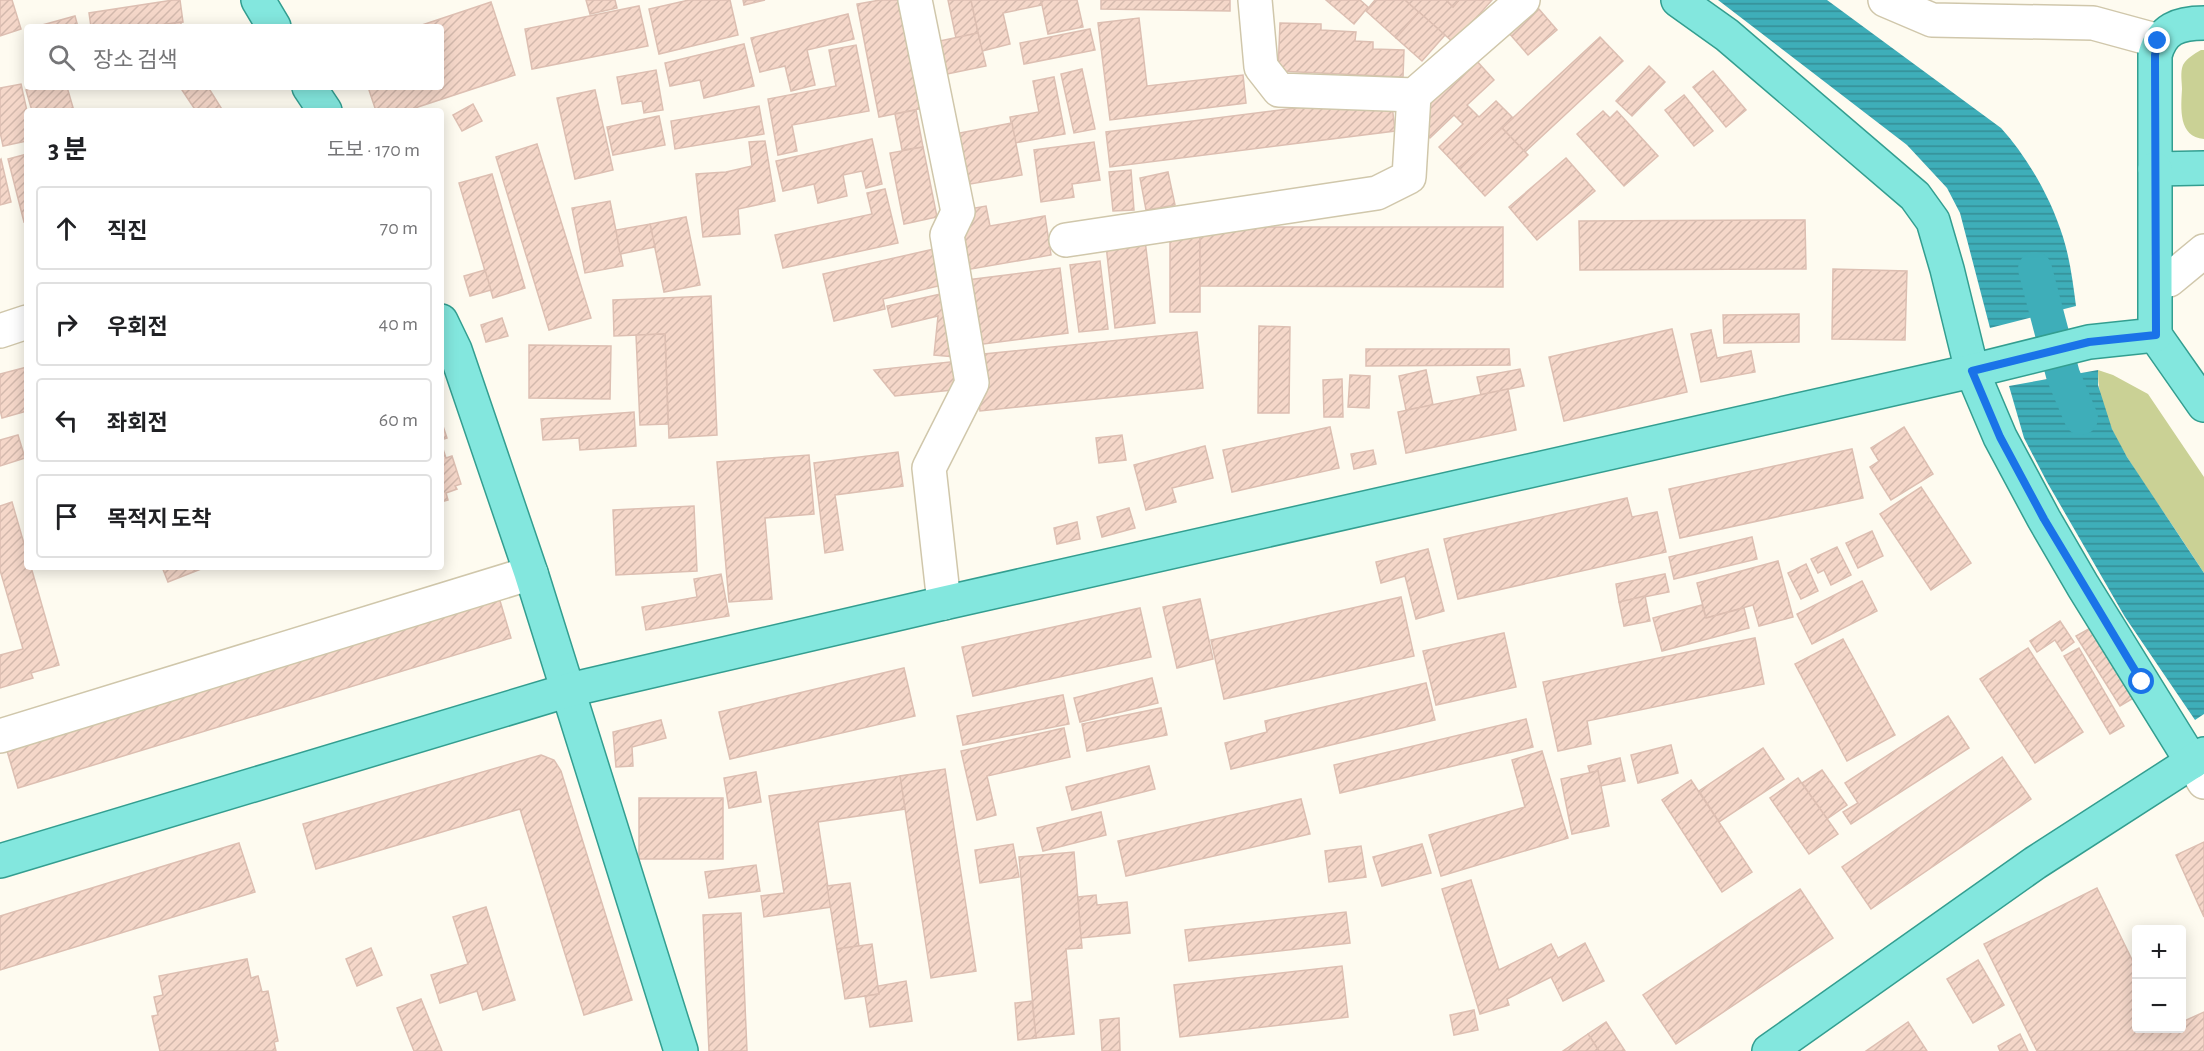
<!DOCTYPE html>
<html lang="ko">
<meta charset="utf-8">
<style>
:root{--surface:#fff;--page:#f6f6f6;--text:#202124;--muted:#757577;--line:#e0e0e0}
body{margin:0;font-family:"Alegreya Sans","Noto Sans KR",sans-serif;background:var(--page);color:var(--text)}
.controls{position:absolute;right:18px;bottom:18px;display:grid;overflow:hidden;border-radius:6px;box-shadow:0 3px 15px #0003}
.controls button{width:54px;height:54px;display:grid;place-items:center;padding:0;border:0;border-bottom:2px solid var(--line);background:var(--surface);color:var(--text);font:30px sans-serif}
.stop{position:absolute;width:18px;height:18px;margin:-14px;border:4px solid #1a73e8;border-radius:50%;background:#fff}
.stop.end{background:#1a73e8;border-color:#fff;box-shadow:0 2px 6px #0008}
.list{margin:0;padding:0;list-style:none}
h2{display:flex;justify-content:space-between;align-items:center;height:78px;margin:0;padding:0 24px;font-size:26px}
h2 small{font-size:20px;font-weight:400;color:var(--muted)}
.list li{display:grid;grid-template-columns:39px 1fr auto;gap:18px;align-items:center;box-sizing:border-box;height:84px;margin:0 12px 12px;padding:0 12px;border:2px solid var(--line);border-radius:6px}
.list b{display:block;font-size:22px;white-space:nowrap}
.list em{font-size:20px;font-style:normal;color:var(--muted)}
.icon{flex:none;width:33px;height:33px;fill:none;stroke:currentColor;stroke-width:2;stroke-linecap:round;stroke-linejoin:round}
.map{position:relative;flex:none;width:2204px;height:1051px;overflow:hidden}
.search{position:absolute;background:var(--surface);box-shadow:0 3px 15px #0003;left:24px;top:24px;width:420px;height:66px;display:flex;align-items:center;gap:15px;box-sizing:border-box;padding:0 21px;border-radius:6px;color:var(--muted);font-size:22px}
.panel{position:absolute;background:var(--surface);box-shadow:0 3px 15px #0003;left:24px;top:108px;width:420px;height:462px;border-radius:6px}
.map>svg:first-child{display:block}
.grass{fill:#cad195}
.water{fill:url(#water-rules)}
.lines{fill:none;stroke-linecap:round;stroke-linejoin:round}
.canal{stroke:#3eaeb9;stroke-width:34}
.building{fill:url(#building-hatch);stroke:#ddbfb2;stroke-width:1.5}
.minor-casing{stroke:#d0c7ab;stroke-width:36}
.major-casing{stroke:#339e90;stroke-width:36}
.minor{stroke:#fff;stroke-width:33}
.major{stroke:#83e7de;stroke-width:33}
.route{stroke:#1a73e8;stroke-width:8}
</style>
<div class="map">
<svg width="2204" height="1051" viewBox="0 0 2204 1051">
<defs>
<pattern id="water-rules" width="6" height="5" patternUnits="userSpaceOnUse" patternTransform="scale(1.5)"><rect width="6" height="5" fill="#3eaeb9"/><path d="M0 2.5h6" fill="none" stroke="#358e96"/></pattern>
<pattern id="building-hatch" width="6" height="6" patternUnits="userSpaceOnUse" patternTransform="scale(1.5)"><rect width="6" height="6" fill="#f5d7c9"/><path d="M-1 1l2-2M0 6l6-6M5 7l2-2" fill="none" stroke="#d3b9ad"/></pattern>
</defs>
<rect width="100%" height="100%" fill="#fefbf0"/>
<g class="grass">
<path d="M2201,50h3v89c-26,-2 -23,-31 -22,-50 0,-7 -2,-17 1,-24 4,-7 11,-11 18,-15z"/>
<path d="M2098,370l15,5 35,19 56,83v96c-16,-24 -32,-49 -49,-73 -25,-39 -58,-81 -57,-130z"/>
</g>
<g class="water">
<path d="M1718,0h109l174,128c27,30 50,70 62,109 7,22 10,46 13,69l-86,22 -30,-115 -13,-25 -40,-43z"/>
<path d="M2098,370v15l14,44 15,28 77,116v141l-9,6 -70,-103 -78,-135 -23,-44 -15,-52z"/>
</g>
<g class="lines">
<path class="canal" d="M2035,269l28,106 18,43"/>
</g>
<g class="building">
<path d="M0,0h12l9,29 -21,7z"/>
<path d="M173,0h7l3,22 -37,5h-55l-2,-14z"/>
<path d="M586,0h29l2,8 -27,6z"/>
<path d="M689,0h41l8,35 -79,19 -10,-45z"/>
<path d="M743,0h22l-21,5z"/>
<path d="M880,0h23l21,108 -45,9 -22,-113z"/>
<path d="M948,0h23l7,33 -22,5z"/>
<path d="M971,0h70l1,5 -39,8 7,31 -28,7z"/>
<path d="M1041,0h36l6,27 -35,7z"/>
<path d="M1101,0h129v11l-129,-2z"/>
<path d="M1326,0h34l8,7 -14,17z"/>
<path d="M1375,0h30l14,12 -23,26 -30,-27z"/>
<path d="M1405,0h41l7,7 6,-7h33l-38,43z"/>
<path d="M1446,0h13l-6,7z"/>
<path d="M491,2l24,73 -109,36h-30l-8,-24h73v-60h-25z"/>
<path d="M639,6l9,40 -116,23 -7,-40z"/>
<path d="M1538,8l19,22 -29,25 -19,-22z"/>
<path d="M1419,12l26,23 -23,26 -26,-23z"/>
<path d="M848,14l6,25 -47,11 8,35 -24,6 -6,-25 -25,6 -9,-34z"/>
<path d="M75,16l3,11h-43z"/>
<path d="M1139,18l8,68 96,-11 3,28 -136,17 -12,-97z"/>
<path d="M181,22v5h-35z"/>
<path d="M1280,23l41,1v6l35,2 -1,9 18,1v7l31,1 -1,27 -125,-6z"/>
<path d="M1090,29l5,21 -71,14 -4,-21z"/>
<path d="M978,33l8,33 -49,10 -7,-33z"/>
<path d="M1600,37l23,24 -98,91 -23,-24z"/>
<path d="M744,44l10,42 -50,12 -4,-18 -30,6 -5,-23z"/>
<path d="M856,45l13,66 -77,14 5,26 -19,4 -10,-56 68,-13 -7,-36z"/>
<path d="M1475,59l19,21 -27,25 12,12 17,-16 17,17 -54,50 -20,-21 24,-23 -9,-9 -24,23 -9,-10 1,-21z"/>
<path d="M1649,66l16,16 -33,34 -16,-15z"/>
<path d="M1082,69l13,60 -21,4 -13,-59z"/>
<path d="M656,70l7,40 -19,3 -2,-12 -20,3 -5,-27z"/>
<path d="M1713,71l33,39 -20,17 -33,-40z"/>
<path d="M1054,77l11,57 -50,9 -5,-26 29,-5 -6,-31z"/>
<path d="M21,84l6,27v30l-24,5 -3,-14v-44z"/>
<path d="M36,87h31l7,24h-42l-6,-21z"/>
<path d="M180,87h28l15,24h-27z"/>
<path d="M595,90l18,80 -38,9 -18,-81z"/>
<path d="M1684,95l29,36 -19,15 -29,-36z"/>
<path d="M1391,96l4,35 -285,36 -4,-35z"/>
<path d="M473,104l9,17 -20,10 -9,-16z"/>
<path d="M759,106l5,28 -89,15 -4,-28z"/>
<path d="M916,110l7,37 -21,3 -7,-36z"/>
<path d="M1603,111l7,7 7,-7 41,45 -34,30 -47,-52z"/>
<path d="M659,116l6,29 -52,10 -6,-28z"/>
<path d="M1012,123l10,52 -63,11 -10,-51z"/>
<path d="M1502,128l26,27 -43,41 -26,-28z"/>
<path d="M872,139l10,45 -16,4 -4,-17 -19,4 4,21 -29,7 -4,-19 -31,7 -7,-30z"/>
<path d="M765,141l10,60 -37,8 2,25 -37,3 -7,-63 30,-2 26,-6 -3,-24z"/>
<path d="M1094,142l6,38 -28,4 2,13 -33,5 -7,-52z"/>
<path d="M537,144l54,174 -42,12 -53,-173z"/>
<path d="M923,147l14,70 -33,7 -14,-71z"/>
<path d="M27,154v67l-3,1 -16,-63z"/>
<path d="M1566,158l29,33 -58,49 -28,-33z"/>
<path d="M1,159l10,43 -11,3v-45z"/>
<path d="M1131,170l3,40 -21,1 -4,-39z"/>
<path d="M1168,172l7,33 -29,5 -6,-32z"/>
<path d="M492,174l33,114 -32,10 -34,-115z"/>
<path d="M885,189l13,54 -115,25 -8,-33 97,-21 -5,-21z"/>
<path d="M610,201l13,65 -38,7 -13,-65z"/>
<path d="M986,206l4,20 55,-10 6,39 -91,16 -6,-39 10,-22z"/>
<path d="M686,217l14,68 -36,7 -14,-68z"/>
<path d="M1805,220l1,49 -226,1 -1,-49z"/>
<path d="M650,224l5,23 -35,7 -4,-24z"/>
<rect x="1170" y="227" width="30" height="85"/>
<path d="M1200,227h303v60l-303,-1z"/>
<path d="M1145,240l10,83 -40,5 -9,-83z"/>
<path d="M943,247l8,36 -68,16 2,10 -51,12 -11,-47z"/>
<path d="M1100,261l8,68 -29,3 -9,-67z"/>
<path d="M1060,268l8,65 -92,12 -9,-65z"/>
<path d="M1833,269l74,2 -2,69 -73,-1z"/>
<path d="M485,270l6,20 -21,6 -6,-20z"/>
<path d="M954,291l1,66 -21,-2 4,-39 -46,11 -5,-21z"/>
<path d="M711,296l6,139 -48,3 -4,-104 -51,2 -1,-36z"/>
<path d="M1799,314v28l-75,1 -1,-28z"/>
<path d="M502,318l6,18 -22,6 -5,-17z"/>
<path d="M1259,326l31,1 -1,86h-31z"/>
<path d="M1672,329l15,63 -123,29 -15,-64z"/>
<path d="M1711,330l6,28 34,-7 4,21 -54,10 -10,-48z"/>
<path d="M1197,332l6,56 -223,23 -6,-56z"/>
<path d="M665,334l3,90 -28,1 -4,-90z"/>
<path d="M529,345l82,1 -1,53 -81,-1z"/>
<path d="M1366,349h143l1,16 -144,1z"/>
<path d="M959,361l3,28 -67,7 -21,-26z"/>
<path d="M27,367v44l-25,7 -2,-8v-36z"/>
<path d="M1520,369l4,17 -43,9 -4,-18z"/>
<path d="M1426,370l7,35 -27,5 -7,-34z"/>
<path d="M1350,375l20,1 -1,32 -21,-1z"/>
<path d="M1342,379l1,38h-19l-1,-37z"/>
<path d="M1508,389l8,41 -110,23 -8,-41z"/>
<path d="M634,412l2,34 -56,4 -1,-12 -36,2 -2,-21z"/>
<path d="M441,420l6,18 -6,2z"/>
<path d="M1330,427l9,41 -107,24 -9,-42z"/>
<path d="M1904,427l29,47 -42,26 -21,-33 9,-6 -8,-13z"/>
<path d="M18,435l7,23 -25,8v-26z"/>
<path d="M1122,435l4,25 -27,3 -3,-25z"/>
<path d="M441,443l5,15 6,-2 9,28 -6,2 2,3 -11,4 2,7 -7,2z"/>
<path d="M1205,446l8,32 -41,10 4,14 -30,8 -12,-45z"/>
<path d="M1852,449l11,49 -183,40 -11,-49z"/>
<path d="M1373,450l3,14 -22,5 -3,-15z"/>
<path d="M898,452l5,34 -68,9 8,55 -18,3 -11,-90z"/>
<path d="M809,455l5,59 -49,4 7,81 -43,3 -12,-140z"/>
<path d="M1921,487l50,76 -40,27 -51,-76z"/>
<path d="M1627,498l5,19 25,-5 9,40 -208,47 -14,-60z"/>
<path d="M12,502l15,52v13h4l28,98 -28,8 2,5 -33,10v-33l23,-6 -23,-79v-64z"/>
<path d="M694,506l3,65 -81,4 -3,-65z"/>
<path d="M1129,508l6,20 -33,9 -5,-20z"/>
<path d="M1077,522l3,17 -23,5 -3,-16z"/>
<path d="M1872,531l11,25 -25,12 -12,-25z"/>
<path d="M1752,537l5,22 -83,20 -5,-22z"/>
<path d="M1837,547l14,28 -20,10 -7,-15 -6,3 -7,-14z"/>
<path d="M1428,549l16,62 -28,8 -11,-43 -24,7 -5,-21z"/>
<path d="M1778,561l15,56 -34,9 -6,-21 -47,13 -9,-35z"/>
<path d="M1806,564l12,27 -17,8 -13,-26z"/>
<path d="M162,567h44l-38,15z"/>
<path d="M721,574l8,42 -83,14 -4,-23 55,-10 -3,-18z"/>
<path d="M1665,574l4,18 -50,10 -3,-18z"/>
<path d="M1862,581l15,30 -65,33 -15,-30z"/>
<path d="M498,594l13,44 -493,150 -13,-44z"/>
<path d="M1645,596l5,25 -26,5 -5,-24z"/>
<path d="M1401,597l13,59 -190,43 -13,-59z"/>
<path d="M1200,599l13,60 -36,9 -14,-61z"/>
<path d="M1702,605l4,13 38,-10 5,20 -87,23 -9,-33z"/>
<path d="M1140,608l11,49 -178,39 -11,-49z"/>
<path d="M2060,621l14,21 -12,9 -7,-11 -18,12 -7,-11z"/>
<path d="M2094,626l43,70 -17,10 -44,-70z"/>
<path d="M1504,633l12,54 -80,18 -13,-54z"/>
<path d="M1755,638l9,46 -177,37 4,23 -33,7 -15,-69z"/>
<path d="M1843,639l52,96 -48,26 -52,-97z"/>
<path d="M2028,648l55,84 -48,31 -55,-84z"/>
<path d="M2079,648l45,78 -14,8 -46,-78z"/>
<path d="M904,668l11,48 -185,43 -11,-47z"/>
<path d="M1152,678l6,25 -78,19 -6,-24z"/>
<path d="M1426,683l9,37 -204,49 -6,-26 42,-11 -2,-11z"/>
<path d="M1063,695l6,29 -106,21 -6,-29z"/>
<path d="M1161,708l6,27 -80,16 -5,-27z"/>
<path d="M1948,716l21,32 -118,76 -8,-12 15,-9 -13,-20z"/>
<path d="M1526,719l7,28 -193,46 -6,-28z"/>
<path d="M661,720l5,18 -34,9 1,19 -17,1 -3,-35z"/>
<path d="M1064,728l6,29 -83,19 9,39 -19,5 -16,-69z"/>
<path d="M1671,745l7,28 -40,10 -7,-28z"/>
<path d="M1763,748l21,31 -65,43 -20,-31z"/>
<path d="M1542,751l26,87 -127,38 -12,-41 96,-28 -13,-47z"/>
<path d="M541,755l13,5 7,11 71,229 -48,15 -64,-206 -204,60 -13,-45z"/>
<path d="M2002,757l29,42 -160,110 -29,-42z"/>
<path d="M1620,758l5,23 -25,5 -2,-15 -8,2 -2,-7z"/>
<path d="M1149,766l6,23 -83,21 -6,-23z"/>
<path d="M945,769l31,202 -45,7 -31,-202z"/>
<path d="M1822,770l25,35 -20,14 -25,-36z"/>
<path d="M1598,771l11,55 -37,8 -11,-55z"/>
<path d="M756,772l5,30 -32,6 -5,-30z"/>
<path d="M900,776l5,33 -87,13 13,85 -67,10 -3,-21 23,-3 -15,-97z"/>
<path d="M1798,778l40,56 -29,20 -39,-56z"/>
<path d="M1691,780l61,92 -30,20 -60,-92z"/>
<rect x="639" y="798" width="84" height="61"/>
<path d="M1301,799l9,35 -184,42 -8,-35z"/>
<path d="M1101,812l5,23 -63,16 -6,-23z"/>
<path d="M2204,842v75l-28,-62z"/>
<path d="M239,843l16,49 -255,78v-54z"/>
<path d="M1013,844l6,33 -39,6 -5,-33z"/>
<path d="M1422,844l9,29 -49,13 -9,-29z"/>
<path d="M1361,846l5,31 -37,5 -4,-31z"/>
<path d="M1074,852l8,96 -16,1 8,85 -38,4 -17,-181z"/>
<path d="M756,865l4,26 -51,7 -4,-26z"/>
<path d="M1471,880l28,90 52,-26 7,14 27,-15 19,38 -41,20 -12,-24 -44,22 2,6 -29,9 -38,-125z"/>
<path d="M850,883l9,63 -22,3 -10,-63z"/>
<path d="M2097,888l39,80v60h46v-6l22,-10v39h-167l-53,-107z"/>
<path d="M1800,889l33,49 -157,106 -33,-49z"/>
<path d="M1096,895l1,10 30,-3 3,31 -49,5 -3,-41z"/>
<path d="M486,907l29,93 -32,10 -6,-19 -37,12 -9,-28 37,-11 -15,-47z"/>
<path d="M1346,912l4,31 -161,18 -4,-31z"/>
<path d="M741,913l6,138h-38l-6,-136z"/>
<path d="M872,944l7,50 -34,5 -8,-50z"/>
<path d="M371,948l11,27 -25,11 -11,-27z"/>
<path d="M247,959l4,19 7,-2 4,16 6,-1 10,50 -4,1 2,9h-116l-8,-35 6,-1 -4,-18 9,-2 -4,-19z"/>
<path d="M1978,960l26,45 -31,18 -26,-44z"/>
<path d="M1342,966l6,51 -168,20 -6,-52z"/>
<path d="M906,981l6,40 -42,6 -5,-31 14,-2 -1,-8z"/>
<path d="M421,999l21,52h-28l-17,-43z"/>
<path d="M1032,1001l4,37 -18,2 -3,-37z"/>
<path d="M1474,1010l4,20 -24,5 -4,-20z"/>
<path d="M1119,1018l1,33h-18l-2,-31z"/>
<path d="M1606,1022l19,29h-26l-11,-17z"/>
<path d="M1908,1022l19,29h-61z"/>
<path d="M1588,1034l11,17h-36z"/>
<path d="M2020,1034l8,17h-28l-2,-5z"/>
</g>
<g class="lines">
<g class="minor-casing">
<g id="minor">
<path d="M915,0l43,212 -11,23 25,148 -43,85 15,135"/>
<path d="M1255,0l6,67 18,23 135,5 109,-95"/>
<path d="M1885,0l47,20 161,3 66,18"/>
<path d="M1066,240l311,-47 32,-16 5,-82"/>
<path d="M2169,280l35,-29"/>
<path d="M0,331l27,-9"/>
<path d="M0,736l531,-163"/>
<path d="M2192,762l12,20"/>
</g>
</g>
<g class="major-casing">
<g id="major">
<path d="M258,0l16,27"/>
<path d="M1678,0l49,35 188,161 18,25 14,48 25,102 28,66 44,82 39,67 109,176"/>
<path d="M2204,23c-26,0 -42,6 -49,32v114l49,-1"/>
<path d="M309,87l16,24"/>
<path d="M441,321l14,29 76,223 150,478"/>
<path d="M2155,335l49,70"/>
<path d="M0,861l569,-171 375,-87 1028,-232 117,-29 66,-7v-166"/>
<path d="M1769,1051l266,-188 169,-109"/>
</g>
</g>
<use href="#minor" class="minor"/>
<use href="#major" class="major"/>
</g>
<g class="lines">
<path class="route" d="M2142,682l-98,-163 -44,-82 -28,-66 117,-29 67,-7 -1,-280 3,-14"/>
</g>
</svg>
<div class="controls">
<button>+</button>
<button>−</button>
</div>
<div class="stop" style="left:2142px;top:682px"></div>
<div class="stop end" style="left:2158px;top:41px"></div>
<div class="search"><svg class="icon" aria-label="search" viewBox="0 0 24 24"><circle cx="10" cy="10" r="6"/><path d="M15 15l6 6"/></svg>장소 검색</div>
<section class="panel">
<h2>3 분<small>도보 · 170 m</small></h2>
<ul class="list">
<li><svg class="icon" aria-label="ahead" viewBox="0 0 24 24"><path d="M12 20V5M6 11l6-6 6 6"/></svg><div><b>직진</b></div><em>70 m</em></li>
<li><svg class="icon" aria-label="right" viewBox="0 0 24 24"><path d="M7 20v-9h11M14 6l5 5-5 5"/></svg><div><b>우회전</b></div><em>40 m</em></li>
<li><svg class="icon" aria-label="left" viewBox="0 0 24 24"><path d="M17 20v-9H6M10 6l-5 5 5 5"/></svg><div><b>좌회전</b></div><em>60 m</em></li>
<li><svg class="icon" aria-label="arrive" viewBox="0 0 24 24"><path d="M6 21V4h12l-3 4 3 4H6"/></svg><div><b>목적지 도착</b></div></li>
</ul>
</section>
</div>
